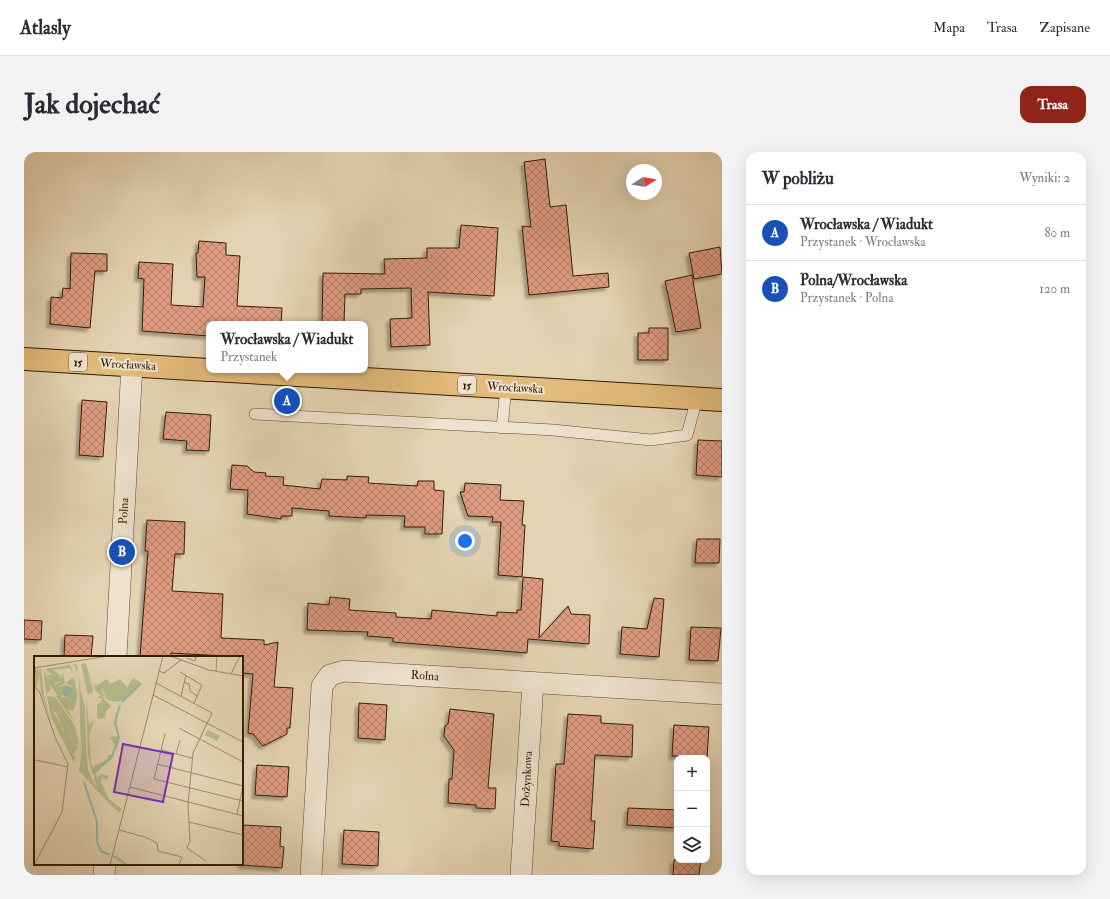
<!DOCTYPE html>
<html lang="pl">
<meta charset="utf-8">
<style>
:root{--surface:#fff;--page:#f2f2f3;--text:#2b2b33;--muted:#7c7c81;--line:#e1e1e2;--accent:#8f2418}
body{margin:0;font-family:"IM FELL Double Pica",serif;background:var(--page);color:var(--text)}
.controls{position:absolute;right:12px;bottom:12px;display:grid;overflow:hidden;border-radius:8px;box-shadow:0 4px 16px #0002}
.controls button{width:36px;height:36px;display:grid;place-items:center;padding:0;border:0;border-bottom:1px solid var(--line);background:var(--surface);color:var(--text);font:20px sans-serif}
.compass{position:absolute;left:602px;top:12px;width:36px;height:36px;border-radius:50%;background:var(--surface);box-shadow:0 4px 16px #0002;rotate:79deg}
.you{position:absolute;left:441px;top:389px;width:14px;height:14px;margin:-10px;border:3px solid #fff;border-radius:50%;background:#1a73e8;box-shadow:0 0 0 6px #1a73e833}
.badge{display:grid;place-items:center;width:26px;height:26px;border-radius:50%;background:var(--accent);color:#fff;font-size:13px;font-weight:700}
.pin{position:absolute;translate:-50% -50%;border:2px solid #fff;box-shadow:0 1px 4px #0006}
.popup{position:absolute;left:182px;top:169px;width:162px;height:52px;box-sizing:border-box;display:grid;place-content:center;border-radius:8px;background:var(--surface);filter:drop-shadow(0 1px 3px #0005);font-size:13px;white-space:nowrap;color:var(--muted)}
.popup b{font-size:15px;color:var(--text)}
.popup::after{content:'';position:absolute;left:50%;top:100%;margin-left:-8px;border:8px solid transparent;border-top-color:var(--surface)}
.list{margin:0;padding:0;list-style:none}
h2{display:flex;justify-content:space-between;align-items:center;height:52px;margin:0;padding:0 16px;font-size:17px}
h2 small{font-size:13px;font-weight:400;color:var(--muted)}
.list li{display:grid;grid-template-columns:26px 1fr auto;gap:12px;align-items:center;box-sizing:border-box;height:56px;padding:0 16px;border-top:1px solid var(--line)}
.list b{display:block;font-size:15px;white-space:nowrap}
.list p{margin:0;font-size:13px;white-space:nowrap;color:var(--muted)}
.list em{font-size:13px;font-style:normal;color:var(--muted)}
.icon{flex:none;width:22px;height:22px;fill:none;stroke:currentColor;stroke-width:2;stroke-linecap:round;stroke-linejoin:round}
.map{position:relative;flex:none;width:698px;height:723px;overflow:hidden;border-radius:12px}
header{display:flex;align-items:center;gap:24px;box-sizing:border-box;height:56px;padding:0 20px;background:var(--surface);border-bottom:1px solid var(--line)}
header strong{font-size:19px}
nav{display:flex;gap:22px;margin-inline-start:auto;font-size:14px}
.intro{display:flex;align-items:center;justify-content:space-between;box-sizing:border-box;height:96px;padding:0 24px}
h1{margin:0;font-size:28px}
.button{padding:10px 18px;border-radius:12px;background:var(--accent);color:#fff;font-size:14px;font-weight:700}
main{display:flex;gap:24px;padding:0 24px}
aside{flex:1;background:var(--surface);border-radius:12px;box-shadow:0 4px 16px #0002}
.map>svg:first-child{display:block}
.building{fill:url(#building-cross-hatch);stroke:#351a04;filter:url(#shadow)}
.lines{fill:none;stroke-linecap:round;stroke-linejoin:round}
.service-casing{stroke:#604830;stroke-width:12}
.minor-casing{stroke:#604830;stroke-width:22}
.primary-casing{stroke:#351a04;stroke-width:24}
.service{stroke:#ede2cd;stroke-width:11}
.minor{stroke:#ede2cd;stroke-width:21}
.primary{stroke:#e2ba79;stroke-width:22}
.labels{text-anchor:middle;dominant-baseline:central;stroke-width:4;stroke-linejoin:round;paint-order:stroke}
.shield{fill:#ede2cd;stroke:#6c5640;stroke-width:1}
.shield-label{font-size:11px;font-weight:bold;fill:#351a04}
.street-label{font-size:12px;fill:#351a04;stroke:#ede2cd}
.inset-river{fill:none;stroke:#96b8a9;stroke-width:2}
.inset-road{fill:none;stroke:#9d896c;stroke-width:1}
.view{fill:#7b2cbf;fill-opacity:0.15;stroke:#7b2cbf;stroke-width:2}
.inset-edge{fill:none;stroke:#351a04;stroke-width:2}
</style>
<header>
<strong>Atlasly</strong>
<nav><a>Mapa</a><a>Trasa</a><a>Zapisane</a></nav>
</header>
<div class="intro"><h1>Jak dojechać</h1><a class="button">Trasa</a></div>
<main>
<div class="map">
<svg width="698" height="723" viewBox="0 0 698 723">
<defs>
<pattern id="building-cross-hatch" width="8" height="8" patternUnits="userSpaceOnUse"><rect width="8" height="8" fill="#de9b81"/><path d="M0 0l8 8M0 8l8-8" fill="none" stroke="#b57e67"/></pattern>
<filter id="shadow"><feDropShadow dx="-3.5" dy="3.5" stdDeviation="1" flood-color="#0004"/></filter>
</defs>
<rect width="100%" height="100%" fill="#e3d3b2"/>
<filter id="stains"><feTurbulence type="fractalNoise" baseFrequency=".005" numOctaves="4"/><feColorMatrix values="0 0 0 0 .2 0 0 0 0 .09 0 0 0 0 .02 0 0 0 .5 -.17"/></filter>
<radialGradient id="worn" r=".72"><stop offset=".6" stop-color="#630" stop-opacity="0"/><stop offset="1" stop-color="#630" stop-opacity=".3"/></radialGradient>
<g class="building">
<path d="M521,7l5,48 16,-2 7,71 35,-3 1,14 -80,8 -7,-69 9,1 -7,-65z"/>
<path d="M437,73l37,3 -4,68 -66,-4 2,53 -39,2 -1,-28 22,-1 -1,-30 -50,1v5h-16l-1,30h-22l1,-51 62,1 -1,-15 43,-1v-10h32z"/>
<path d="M175,89l27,2v12l14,1 -3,50 45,2 -1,16h-72v12l-67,-5 2,-52 -6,-1 1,-16 34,2 -2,41 32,2 2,-30h-8l-1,-24h2z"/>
<path d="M696,95l2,27 -28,5 -5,-26z"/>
<path d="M47,101l36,1v17h-12l-5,57 -40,-4 1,-27 11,1 1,-10 7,1z"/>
<path d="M668,123l9,53 -25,4 -11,-51z"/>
<path d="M625,176h19v32h-30v-27h11z"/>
<path d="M58,248l25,2 -4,55 -24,-2z"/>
<path d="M142,260l45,3 -2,36 -23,-1 1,-9 -24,-2z"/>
<path d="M674,288l24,1v36l-26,-2z"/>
<path d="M208,313l15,1 7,6 12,1 -1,3 19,1 -1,8 37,4 2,-10 25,1v-4l22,1 -1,6 49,3 1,-5h16v9l10,1 -2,43h-17v-7h-21l1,-11 -39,-1v3l-37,-2v-5l-37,-3v8h-11v3l-34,-5 1,-24 -18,-1z"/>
<path d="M441,331l36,2 -1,15 24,1 -2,24h3l-3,52 -24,-2 3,-53h-9l1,-5 -25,-1 -8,-24h4z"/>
<path d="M123,368l38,2 -1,32h-9l-3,37 51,3 -2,44 43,2v5l14,-3 -4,45 19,1 -3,40h-3v6l-24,12 -10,-12 -5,-1 5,-59 -10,-1 -1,-16 -71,-4v4h-31l8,-106h-3z"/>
<path d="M673,387h23l-1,24h-24z"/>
<path d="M499,425l20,2 -4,59 29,-32 3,8 19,1 -1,29 -61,-5 -1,14 -134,-11v-4l-26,-2 1,-4 -61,-2 1,-27 21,2 1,-8 20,2 -1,11 47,3v4l35,2 1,-9 65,6v-4l20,1v-3h4z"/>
<path d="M630,446l10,1 -5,58 -39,-3 2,-27 25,2z"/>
<path d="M0,468l18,1 -1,19 -17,-1z"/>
<path d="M667,475l30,1 -3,33 -29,-1z"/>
<path d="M41,483l28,1 -2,21h-27z"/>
<path d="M335,551l28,2 -2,35 -27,-2z"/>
<path d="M426,557l44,5 -6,74h8l-1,21 -19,-1v-3l-28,-2 1,-24h3l2,-29 -10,-14 1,-10 3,-2z"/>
<path d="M544,562l33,2v7l32,2 -1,32 -37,-2 -4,66h4l-2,28 -34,-3v-4l-8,-1 5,-77h8z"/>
<path d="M650,573l35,2 -2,31 -35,-2z"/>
<path d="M233,613l32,2 -2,30 -32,-2z"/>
<path d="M604,656l49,2v18l-50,-3z"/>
<path d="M218,673l39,2 -1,19 4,1 -2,21 -40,-3z"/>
<path d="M320,678l35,2 -1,34 -36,-2z"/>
<path d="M650,708h27l-2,15h-26z"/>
</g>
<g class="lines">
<g class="service-casing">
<g id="service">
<path d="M231,262l298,16 98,10 36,-5 10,-37"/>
<path d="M478,276l4,-41"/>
</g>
</g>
<g class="minor-casing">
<g id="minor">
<path d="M92,505l16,-292"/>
<path d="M80,723l1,-11"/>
<path d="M287,723l11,-189 8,-11 14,-4 378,23"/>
<path d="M497,723l12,-192"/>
</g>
</g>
<g class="primary-casing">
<g id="primary">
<path d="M0,207l185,11"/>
<path d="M189,218l509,30"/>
</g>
</g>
<use href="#service" class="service"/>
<use href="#minor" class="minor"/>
<use href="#primary" class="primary"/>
</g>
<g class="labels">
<g class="shield">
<rect x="45" y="201" width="18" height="18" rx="3"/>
<rect x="434" y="224" width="18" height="18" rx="3"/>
</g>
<g class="shield-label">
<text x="54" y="210">15</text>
<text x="443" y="233">15</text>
</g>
<g class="street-label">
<text transform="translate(104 213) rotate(3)">Wrocławska</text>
<text transform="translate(491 236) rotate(3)">Wrocławska</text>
<text transform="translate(100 359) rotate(-87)">Polna</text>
<text transform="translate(401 524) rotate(4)">Rolna</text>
<text transform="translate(503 627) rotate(-87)">Dożynkowa</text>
</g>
</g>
<g transform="translate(10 504)">
<rect width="209" height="209" fill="#e3d3b2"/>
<path d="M52,7l7,26 -1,4 -4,2 -7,-31zM43,8l3,20 1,12 1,16v19l-1,23 -2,-73 -1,-14 -3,7 1,-7 -4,-2zM35,9l2,1 2,6 -1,1 -2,-5 -17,2 7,5h3v-4l2,12 9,-6 3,15v6l-3,12h-6l6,12 -19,-27 -6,-10 7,11 6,-1 -3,5 13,8 4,-7v-14l-7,-5 -13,5 2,-3 -4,-1h6l3,-6 -9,-5 1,5 -4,2 -2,-2 -1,5 -2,-11 1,4h5l-7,-6zM7,13l3,27 7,26 -10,-30 -2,-19 -2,13 -3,-2 3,-14zM10,14l7,20 -4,2v4l8,1 7,10 -4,5 4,8 2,12 -8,-20 -4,-1 16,40 8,6 -2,6 -23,-46 -6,-31zM73,23l-5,11 3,9 -10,-9 -1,-7 2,3zM85,49l-3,18 3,11v8l-7,17 -19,16 -1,-8 15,-7 1,-5h4l4,-9 -7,-9 10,-1 -5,-14zM174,74l12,6 -3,5 -12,-6zM48,92l4,1 2,20 7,17 2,-1 18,25 -36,-39z" fill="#b5bc8b"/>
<path d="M20,15l9,8 -1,3h-7l-1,3 4,-1 1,3 7,-2 -5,4 1,6 -4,1 -10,-14 1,-5h6zM99,22l9,6 -13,13 -11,5 -11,-2 -5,-12 5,-9 3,5 10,-5 7,8zM39,24l4,12 -1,9 -2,6 -5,1 -12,-10 14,-2 1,-10 -6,-2zM47,34l4,18 1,41 -4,-1zM66,39l11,11 -5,5 -1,7 -8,1v-15l4,-1 1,-4 -4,-1zM52,41l3,28 5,-5 -5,17 2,27 4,6 -3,3 -4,-18zM25,52l15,37 4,2 -4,7h-4l-15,-31 -2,-13 11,22 -2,-12 -5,-10zM61,117l2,4 6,-3 6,2 -2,4 -5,-2 -1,5 8,16 13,10 -3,4 -17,-18 -8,-15z" fill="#b5bc8b"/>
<path d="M28,51l13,19 4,18 -4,2 -16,-38z" fill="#b5bc8b"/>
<path d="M27.5 35a5.5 5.5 0 1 1 11 0a5.5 5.5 0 1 1-11 0Z" fill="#96b8a9"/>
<path class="inset-river" d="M88,46l18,-18M59,118l19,-18 7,-18 -4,-16 5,-17M50,126l13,40v20l4,9 9,4M80,200l13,9"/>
<path class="inset-road" d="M136,0l39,14 34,6M153,2l8,3 1,-5M0,12l74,-12M125,15l5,2 17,-13M182,15l1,-15M146,16l22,13 -8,18M197,18l9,-18M0,24l2,-12M150,26l5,2 1,7 7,5M122,27l56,30 -19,40 -5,51 2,37 -3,7 19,13M0,29l6,8 15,44 13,27 -6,48 -28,53M119,39l90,47M147,40l5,-21M145,72l64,34M131,78l-11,45 89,22M127,94l31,8M142,98l4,-14M2,104l32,7M123,108l86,22M96,131l113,29M203,158l6,-28M155,166l54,13M85,174l26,7 12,6 1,8 24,6 -3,8M76,209l53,-209"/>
<path class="view" d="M89,88l50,10 -10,48 -49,-10z"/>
<rect width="209" height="209" class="inset-edge"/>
</g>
<rect width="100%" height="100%" filter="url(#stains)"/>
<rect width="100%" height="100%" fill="url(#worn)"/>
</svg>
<div class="controls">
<button>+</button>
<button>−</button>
<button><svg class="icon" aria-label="layers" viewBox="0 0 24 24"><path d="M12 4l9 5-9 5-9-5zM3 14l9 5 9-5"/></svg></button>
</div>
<svg class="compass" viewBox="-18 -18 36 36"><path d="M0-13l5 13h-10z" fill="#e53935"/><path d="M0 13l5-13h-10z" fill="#7c7c81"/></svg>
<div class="you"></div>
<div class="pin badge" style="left:263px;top:249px;background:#1a4fb4">A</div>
<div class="popup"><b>Wrocławska / Wiadukt</b>Przystanek</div>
<div class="pin badge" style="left:98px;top:400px;background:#1a4fb4">B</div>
</div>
<aside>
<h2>W pobliżu<small>Wyniki: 2</small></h2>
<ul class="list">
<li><span class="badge" style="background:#1a4fb4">A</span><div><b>Wrocławska / Wiadukt</b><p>Przystanek · Wrocławska</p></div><em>80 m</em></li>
<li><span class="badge" style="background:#1a4fb4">B</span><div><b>Polna/Wrocławska</b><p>Przystanek · Polna</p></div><em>120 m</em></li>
</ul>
</aside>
</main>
